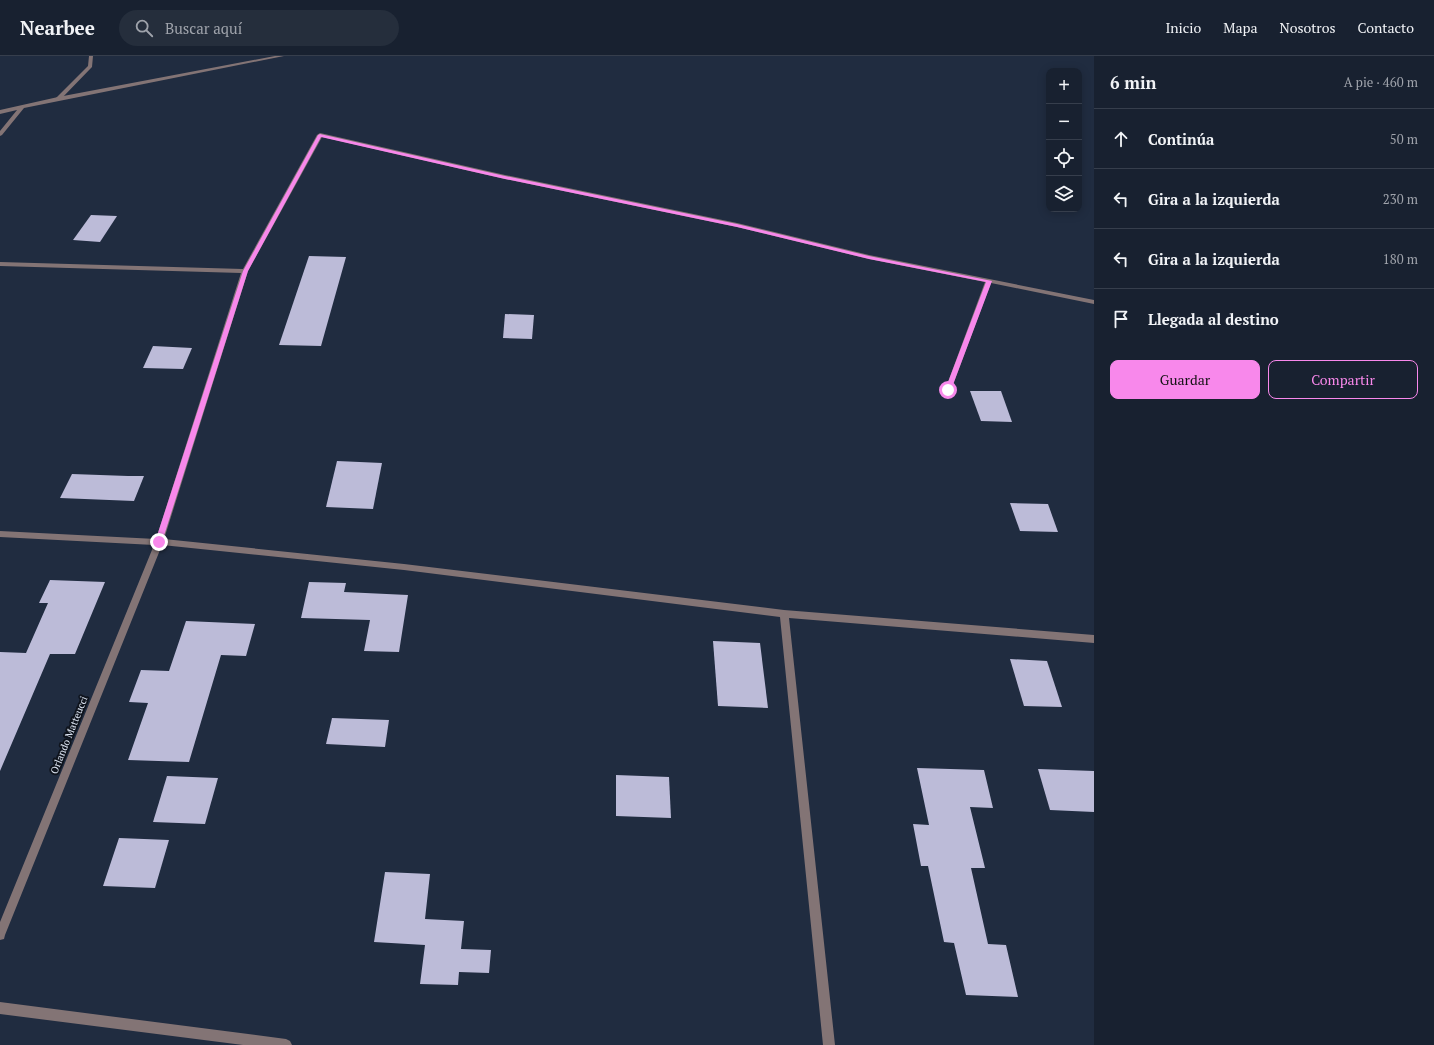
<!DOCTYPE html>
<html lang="es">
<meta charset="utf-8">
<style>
:root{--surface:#182130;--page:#252e3c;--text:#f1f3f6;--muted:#9fa3ab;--line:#363e4c;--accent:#f888eb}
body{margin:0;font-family:"PT Serif",serif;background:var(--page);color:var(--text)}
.controls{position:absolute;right:12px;top:12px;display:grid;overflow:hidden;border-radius:8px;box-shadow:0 2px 10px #0003}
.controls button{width:36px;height:36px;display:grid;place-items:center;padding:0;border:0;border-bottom:1px solid var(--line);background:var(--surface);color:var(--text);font:20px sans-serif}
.stop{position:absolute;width:12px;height:12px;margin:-9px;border:3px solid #f888eb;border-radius:50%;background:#fff}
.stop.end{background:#f888eb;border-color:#fff;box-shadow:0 1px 4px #0008}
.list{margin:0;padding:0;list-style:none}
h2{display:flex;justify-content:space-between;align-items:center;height:52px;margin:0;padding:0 16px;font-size:17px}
h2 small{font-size:13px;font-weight:400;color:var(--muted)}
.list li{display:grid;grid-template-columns:26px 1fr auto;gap:12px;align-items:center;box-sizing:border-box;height:60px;padding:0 16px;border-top:1px solid var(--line)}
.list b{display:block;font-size:15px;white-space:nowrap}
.list em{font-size:13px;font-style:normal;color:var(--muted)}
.actions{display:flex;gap:8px;padding:12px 16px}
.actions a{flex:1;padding:9px 0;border:1px solid var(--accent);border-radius:8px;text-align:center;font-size:14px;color:var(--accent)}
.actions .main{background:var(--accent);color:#111}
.icon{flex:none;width:22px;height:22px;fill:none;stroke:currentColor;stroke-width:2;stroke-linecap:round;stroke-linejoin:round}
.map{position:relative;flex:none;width:1094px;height:989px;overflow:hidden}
header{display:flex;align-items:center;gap:24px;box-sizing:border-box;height:56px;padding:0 20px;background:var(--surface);border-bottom:1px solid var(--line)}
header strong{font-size:19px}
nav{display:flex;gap:22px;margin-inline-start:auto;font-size:14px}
.search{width:280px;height:36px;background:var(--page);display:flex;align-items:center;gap:10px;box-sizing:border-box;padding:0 14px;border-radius:22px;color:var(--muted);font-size:15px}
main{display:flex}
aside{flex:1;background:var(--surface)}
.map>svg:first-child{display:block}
.building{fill:#bcbbd8}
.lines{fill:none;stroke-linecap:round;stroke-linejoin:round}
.lane{fill:#837475;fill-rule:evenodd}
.street{fill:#837475;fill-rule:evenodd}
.route{fill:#f888eb}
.labels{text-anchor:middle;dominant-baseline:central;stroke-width:4;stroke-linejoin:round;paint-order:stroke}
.street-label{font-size:10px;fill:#dee6f4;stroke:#0f141d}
</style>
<header>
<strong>Nearbee</strong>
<div class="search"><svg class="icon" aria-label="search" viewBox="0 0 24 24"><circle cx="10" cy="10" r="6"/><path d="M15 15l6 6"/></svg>Buscar aquí</div>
<nav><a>Inicio</a><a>Mapa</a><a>Nosotros</a><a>Contacto</a></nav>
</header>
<main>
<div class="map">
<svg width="1094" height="989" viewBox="0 0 1094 989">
<rect width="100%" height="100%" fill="#202c40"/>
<g class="building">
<path d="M91,159l26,1 -17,26 -27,-2z"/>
<path d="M309,200l37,1 -25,89 -42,-1z"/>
<path d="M505,258l29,1 -2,24 -29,-1z"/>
<path d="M153,290l39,2 -9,21 -40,-1z"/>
<path d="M970,335h31l11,31 -31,-1z"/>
<path d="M337,405l45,2 -9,46 -47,-2z"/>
<path d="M72,418l56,2h16l-10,25 -74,-3z"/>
<path d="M1010,447l38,1 10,28 -38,-1z"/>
<path d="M50,524l55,2 -30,72h-25l-50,117v-119l26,1 22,-50h-9z"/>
<path d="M309,526l37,1 -2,9 64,3 -9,57 -35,-1 6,-31 -69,-2z"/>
<path d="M186,565l69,3 -9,32 -25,-1 -32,107 -61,-2 20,-57 -19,-1 12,-32 28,1z"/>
<path d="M713,585l47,2 8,65 -50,-2z"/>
<path d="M1010,603l37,2 15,46 -38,-1z"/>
<path d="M332,662l57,2 -4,27 -59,-3z"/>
<path d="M917,712l67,2 9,38 -23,-1 15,61h-14l17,76 18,1 12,52 -52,-2 -12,-52 -10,-1 -16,-76h-7l-8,-42 16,1z"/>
<path d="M1038,713l56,2v41l-44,-2z"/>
<path d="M616,719l53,2 2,41 -55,-2z"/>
<path d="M167,720l51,2 -13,46 -52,-2z"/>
<path d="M119,782l50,2 -14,48 -52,-2z"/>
<path d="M385,816l45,2 -5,45 39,2 -3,28 30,1 -2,23 -30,-1 -1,13 -38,-1 5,-39 -51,-3z"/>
</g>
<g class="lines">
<path class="lane" d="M89,0h4l-1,11 -32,33h-4v-2l32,-32z"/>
<g class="street">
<path d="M275,0h9l-260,52 -22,27 -2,1v-5l17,-21 -17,4v-4l58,-13z"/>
<path d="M320,77l185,42 232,48 132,32 225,45v4l-103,-21 -40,107 -3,2 -3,-2 40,-108 -116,-23 -132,-32 -232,-48 -183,-42 -74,134 -84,268 240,25 380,46 310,25v8l-305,-25 46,427h-12l-43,-428 -376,-47 -242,-25 -157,390 -1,4 -4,1v-18l154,-377 -154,-8v-6l156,8 85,-266 -241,-7v-4l243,7 74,-134z"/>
<path d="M0,946l286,37 4,2 2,4h-49l-243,-31z"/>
</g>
</g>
<path class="route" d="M320,78l185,42 232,48 132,32 123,25 -41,109 -3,1 -3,-1 41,-108 -117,-23 -132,-32 -232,-48 -184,-42 -73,134 -86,271 -1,2h-5l-1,-2 88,-271 75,-136z"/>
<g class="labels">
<g class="street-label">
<text transform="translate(69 679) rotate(-68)">Orlando Matteucci</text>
</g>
</g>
</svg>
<div class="controls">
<button>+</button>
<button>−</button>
<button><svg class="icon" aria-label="locate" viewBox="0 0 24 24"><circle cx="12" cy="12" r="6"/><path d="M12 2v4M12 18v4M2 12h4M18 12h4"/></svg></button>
<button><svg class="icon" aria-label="layers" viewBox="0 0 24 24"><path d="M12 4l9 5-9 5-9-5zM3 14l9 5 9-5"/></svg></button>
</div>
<div class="stop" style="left:948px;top:334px"></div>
<div class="stop end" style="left:159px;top:486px"></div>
</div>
<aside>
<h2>6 min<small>A pie · 460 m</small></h2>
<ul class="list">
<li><svg class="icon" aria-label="ahead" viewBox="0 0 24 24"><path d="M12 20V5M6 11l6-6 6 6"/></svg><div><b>Continúa</b></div><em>50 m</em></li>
<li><svg class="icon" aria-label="left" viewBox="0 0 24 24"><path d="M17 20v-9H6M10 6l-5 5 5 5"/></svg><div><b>Gira a la izquierda</b></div><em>230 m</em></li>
<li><svg class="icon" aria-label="left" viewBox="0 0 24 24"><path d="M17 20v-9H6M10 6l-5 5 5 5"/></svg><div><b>Gira a la izquierda</b></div><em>180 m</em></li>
<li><svg class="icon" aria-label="arrive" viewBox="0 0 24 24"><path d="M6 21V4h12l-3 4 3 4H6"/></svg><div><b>Llegada al destino</b></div></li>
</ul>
<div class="actions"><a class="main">Guardar</a><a>Compartir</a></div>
</aside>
</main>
